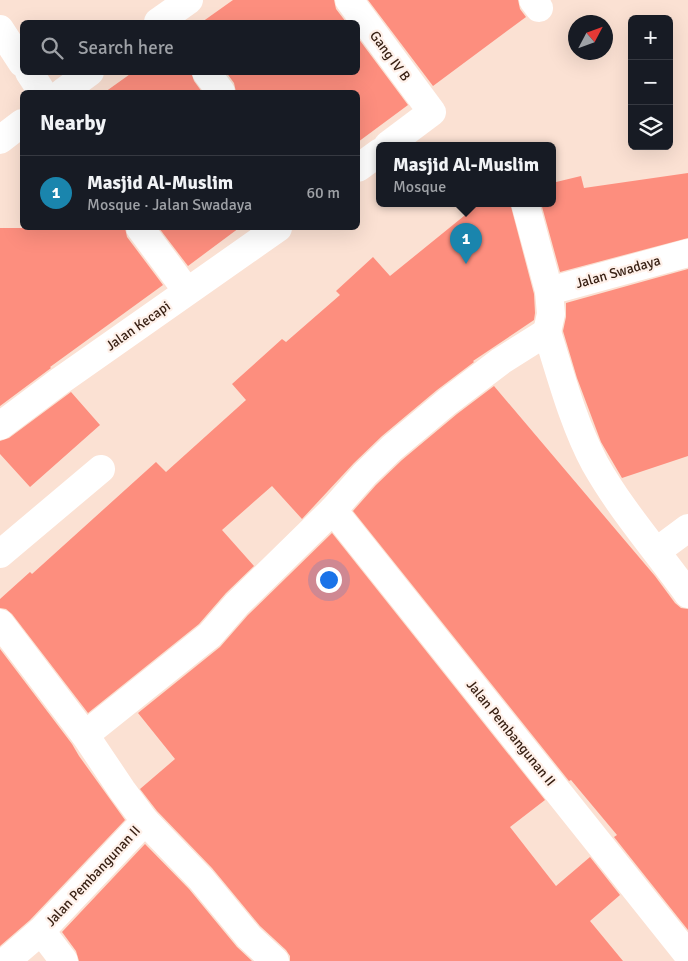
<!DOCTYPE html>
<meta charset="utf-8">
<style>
:root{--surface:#171b24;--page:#242831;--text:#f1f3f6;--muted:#9ea1a6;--line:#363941;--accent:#1a85ad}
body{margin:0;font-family:Signika,sans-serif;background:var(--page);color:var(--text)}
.controls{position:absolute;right:15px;top:15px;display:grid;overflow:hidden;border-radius:8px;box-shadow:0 5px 20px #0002}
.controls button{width:45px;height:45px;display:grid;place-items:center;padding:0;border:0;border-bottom:1px solid var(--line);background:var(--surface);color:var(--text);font:25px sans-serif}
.compass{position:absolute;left:568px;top:15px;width:45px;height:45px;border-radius:50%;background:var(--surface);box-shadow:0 5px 20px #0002;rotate:49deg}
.you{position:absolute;left:328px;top:579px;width:18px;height:18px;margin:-12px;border:4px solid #fff;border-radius:50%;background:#1a73e8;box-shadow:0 0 0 8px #1a73e833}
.badge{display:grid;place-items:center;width:32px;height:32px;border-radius:50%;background:var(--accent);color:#fff;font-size:16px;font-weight:700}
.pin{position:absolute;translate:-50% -41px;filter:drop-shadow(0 1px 2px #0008)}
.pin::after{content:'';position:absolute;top:26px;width:18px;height:15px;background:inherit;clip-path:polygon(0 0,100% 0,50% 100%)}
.popup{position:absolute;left:376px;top:142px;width:180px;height:65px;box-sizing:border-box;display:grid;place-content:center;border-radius:8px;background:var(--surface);filter:drop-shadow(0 1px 4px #0005);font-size:16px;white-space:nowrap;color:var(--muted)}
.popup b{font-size:19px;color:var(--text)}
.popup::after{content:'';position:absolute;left:50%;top:100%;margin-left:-10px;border:10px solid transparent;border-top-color:var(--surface)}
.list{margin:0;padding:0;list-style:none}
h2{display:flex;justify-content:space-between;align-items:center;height:65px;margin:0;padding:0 20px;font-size:21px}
h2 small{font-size:16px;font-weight:400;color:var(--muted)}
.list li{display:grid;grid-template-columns:32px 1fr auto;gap:15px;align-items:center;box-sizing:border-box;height:75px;padding:0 20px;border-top:1px solid var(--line)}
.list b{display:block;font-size:19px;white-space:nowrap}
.list p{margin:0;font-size:16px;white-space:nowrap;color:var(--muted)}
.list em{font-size:16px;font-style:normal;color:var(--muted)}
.icon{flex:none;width:28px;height:28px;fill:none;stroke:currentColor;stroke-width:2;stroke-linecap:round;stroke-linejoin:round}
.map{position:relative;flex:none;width:688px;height:961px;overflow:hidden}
.search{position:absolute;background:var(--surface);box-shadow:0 5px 20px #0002;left:20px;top:20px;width:340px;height:55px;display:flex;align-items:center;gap:12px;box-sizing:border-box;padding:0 18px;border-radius:8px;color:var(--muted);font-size:19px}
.panel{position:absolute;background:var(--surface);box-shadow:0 5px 20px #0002;left:20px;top:90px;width:340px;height:140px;border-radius:8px}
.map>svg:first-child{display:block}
.building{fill:#fd8e7e}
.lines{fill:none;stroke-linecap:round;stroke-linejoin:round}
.minor{stroke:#fff;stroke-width:28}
.labels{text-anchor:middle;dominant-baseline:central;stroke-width:4.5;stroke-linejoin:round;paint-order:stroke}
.street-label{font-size:14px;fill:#371f12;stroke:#fff1ea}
</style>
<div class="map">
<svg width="688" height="961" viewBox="0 0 688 961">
<rect width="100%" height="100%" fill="#fbe1d3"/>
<g class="building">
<path d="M233,0h101l2,9 10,13h-144z"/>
<path d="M368,0h150l2,9 6,8 -93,69z"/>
<path d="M358,38l50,67 -50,37v-50h-122l-2,-9 -8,-11h132z"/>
<path d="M133,72h58l3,9 8,11h-97z"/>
<path d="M688,173v65l-128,34 -19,-69h11v-20l29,-7 3,12z"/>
<path d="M480,203h30l24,91 1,19 -1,7 -61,41 1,1 -37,28 -55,46 -28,27 -52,56 -30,-33 -50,44 32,36 -28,27 -27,31 -111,89 -76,-99 -6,-5 -6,-1v-9l30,-27 2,2 124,-112 10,10 80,-72 -14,-16 50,-45 4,3 54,-47 -4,-4 37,-34 17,19z"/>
<path d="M0,228h125l2,9 36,48 -113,82 1,1 -51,38z"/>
<path d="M159,228h80l-51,38z"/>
<path d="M688,269v187l-66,22 -21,-36 -24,-64 -14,-47 3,-14v-14z"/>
<path d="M494,386l161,190 20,27 6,5 7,1v321l-74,-93 3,-2 -46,-55 -2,1 -216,-270 23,-26 26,-25 55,-46z"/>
<path d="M71,392l29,33 -70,62 -30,-33v-13l9,-3z"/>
<path d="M332,533l213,267 -35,27 46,59 34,-29 30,38 -30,26 33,40h-333v-5l-4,-6 -26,-24 -48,-58 -55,-57 -17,-22 35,-30 -37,-46 82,-66 28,-32z"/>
<path d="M0,649l72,95 7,12 46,64 -95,100 -30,26z"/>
<path d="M145,844l44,45 48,58 15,14h-173l-3,-10 -14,-19z"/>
</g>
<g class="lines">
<g class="minor">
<path d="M349,0l83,112 -44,33"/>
<path d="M533,0l6,8"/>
<path d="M158,22l31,-22"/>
<path d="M0,29l22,34"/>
<path d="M29,72l13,20"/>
<path d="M206,72l15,20"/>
<path d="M63,92l27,-20"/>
<path d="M0,140l22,-17"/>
<path d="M358,168l22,-16"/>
<path d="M525,203l24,88 2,23 -4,18"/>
<path d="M140,228l47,63"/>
<path d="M549,291l139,-38"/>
<path d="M547,332c14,44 26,91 48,132 26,46 62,87 93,130"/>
<path d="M0,426l60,-45 218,-153"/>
<path d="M333,510l355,445"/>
<path d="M657,551l31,-23"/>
<path d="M0,554l101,-85"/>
<path d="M0,623l85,112 37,55 23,31 56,58 48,58 26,24"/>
<path d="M85,735l125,-100 27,-31 96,-94 32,-36 27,-26 55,-46 54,-41 46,-29"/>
<path d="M41,931l23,30"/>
<path d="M6,961l35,-30 104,-110"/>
</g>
</g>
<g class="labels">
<g class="street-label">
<text transform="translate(390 56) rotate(54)">Gang IV B</text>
<text transform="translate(618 272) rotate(-16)">Jalan Swadaya</text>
<text transform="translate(138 326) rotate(-35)">Jalan Kecapi</text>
<text transform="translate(511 733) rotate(51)">Jalan Pembangunan II</text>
<text transform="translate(93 876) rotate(-47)">Jalan Pembangunan II</text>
</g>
</g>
</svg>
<div class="controls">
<button>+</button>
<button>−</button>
<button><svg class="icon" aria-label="layers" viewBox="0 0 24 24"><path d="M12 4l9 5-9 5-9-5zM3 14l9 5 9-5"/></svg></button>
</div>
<svg class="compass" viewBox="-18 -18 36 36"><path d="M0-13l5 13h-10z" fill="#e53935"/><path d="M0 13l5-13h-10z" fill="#9ea1a6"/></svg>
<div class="you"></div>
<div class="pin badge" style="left:466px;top:264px">1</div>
<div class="popup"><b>Masjid Al-Muslim</b>Mosque</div>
<div class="search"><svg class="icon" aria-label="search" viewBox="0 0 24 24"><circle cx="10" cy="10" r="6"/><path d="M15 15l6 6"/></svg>Search here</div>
<section class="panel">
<h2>Nearby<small></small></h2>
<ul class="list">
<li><span class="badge">1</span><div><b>Masjid Al-Muslim</b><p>Mosque · Jalan Swadaya</p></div><em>60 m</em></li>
</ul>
</section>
</div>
